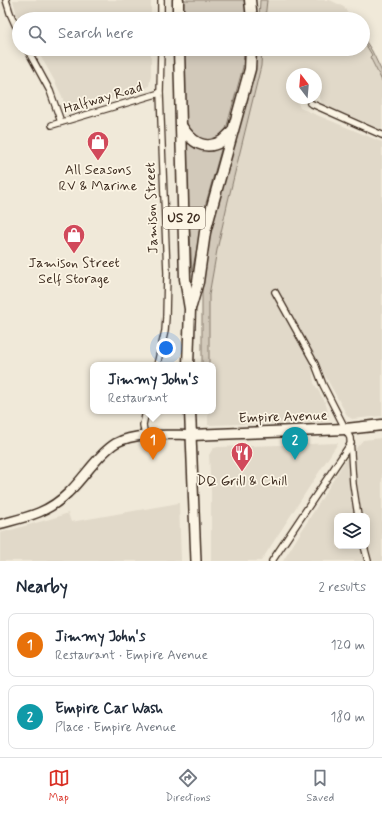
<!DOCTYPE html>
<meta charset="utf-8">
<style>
:root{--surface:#fff;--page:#f2f2f3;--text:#1f2937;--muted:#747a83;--line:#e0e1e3;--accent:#d93025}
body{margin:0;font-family:Mynerve,sans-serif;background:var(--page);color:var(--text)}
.controls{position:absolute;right:12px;bottom:12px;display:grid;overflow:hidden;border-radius:8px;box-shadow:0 2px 10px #0003}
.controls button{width:36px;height:36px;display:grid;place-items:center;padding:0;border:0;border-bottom:1px solid var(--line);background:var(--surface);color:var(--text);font:20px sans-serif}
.compass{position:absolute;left:286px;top:68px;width:36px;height:36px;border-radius:50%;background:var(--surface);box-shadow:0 2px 10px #0003;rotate:344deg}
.you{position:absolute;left:166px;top:348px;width:14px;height:14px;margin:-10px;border:3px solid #fff;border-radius:50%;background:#1a73e8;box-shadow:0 0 0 6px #1a73e833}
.badge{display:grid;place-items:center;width:26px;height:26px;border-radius:50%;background:var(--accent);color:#fff;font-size:13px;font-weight:700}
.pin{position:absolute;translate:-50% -33px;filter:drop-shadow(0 1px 2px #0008)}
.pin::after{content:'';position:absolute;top:21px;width:14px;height:12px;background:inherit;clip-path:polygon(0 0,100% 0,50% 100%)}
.popup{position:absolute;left:90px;top:362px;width:126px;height:52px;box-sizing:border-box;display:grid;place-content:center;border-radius:8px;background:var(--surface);filter:drop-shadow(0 1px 3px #0005);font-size:13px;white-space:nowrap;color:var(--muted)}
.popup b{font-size:15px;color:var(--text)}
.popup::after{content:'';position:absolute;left:50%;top:100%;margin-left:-8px;border:8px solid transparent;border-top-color:var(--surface)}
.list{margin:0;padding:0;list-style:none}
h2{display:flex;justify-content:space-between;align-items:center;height:52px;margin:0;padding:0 16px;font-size:17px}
h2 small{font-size:13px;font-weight:400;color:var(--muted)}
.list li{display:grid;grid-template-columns:26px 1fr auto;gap:12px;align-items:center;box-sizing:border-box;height:64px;margin:0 8px 8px;padding:0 8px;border:1px solid var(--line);border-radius:8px}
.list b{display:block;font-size:15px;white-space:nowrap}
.list p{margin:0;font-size:13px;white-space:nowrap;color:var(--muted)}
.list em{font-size:13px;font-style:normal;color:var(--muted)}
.icon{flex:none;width:22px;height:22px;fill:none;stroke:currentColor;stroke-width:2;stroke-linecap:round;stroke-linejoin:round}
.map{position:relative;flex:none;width:382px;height:561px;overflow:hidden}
.search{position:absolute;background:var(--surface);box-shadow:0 2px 10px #0003;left:12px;right:12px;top:12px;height:44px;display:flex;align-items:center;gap:10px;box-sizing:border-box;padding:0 14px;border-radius:22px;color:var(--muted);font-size:15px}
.sheet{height:196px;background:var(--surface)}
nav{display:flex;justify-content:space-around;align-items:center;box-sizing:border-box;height:56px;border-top:1px solid var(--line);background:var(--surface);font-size:11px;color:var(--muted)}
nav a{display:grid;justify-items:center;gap:2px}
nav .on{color:var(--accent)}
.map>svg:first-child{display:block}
.built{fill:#e1d9c9;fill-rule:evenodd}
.green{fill:#d2c9ba;stroke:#867a6c}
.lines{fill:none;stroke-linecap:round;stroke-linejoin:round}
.street-casing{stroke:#3b2a1e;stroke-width:8}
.secondary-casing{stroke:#3b2a1e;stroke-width:11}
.primary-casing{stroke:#3b2a1e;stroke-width:12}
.highway-casing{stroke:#3b2a1e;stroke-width:13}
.street{stroke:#fcf5e5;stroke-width:5.5}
.secondary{stroke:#fcf5e5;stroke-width:8}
.primary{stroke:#fcf5e5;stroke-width:9}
.highway{stroke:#fcf5e5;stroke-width:10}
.labels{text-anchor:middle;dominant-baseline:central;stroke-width:3.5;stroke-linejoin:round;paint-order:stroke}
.shield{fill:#fcf5e5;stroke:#75675a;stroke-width:1}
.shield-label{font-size:13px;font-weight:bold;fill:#3b2a1e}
.street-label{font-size:14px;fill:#3b2a1e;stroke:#fcf5e5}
.poi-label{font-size:14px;fill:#3b2a1e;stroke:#fcf5e5}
</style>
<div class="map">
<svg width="382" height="561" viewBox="0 0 382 561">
<rect width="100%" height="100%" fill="#f0e9d9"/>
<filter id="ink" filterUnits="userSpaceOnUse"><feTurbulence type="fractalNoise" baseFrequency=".025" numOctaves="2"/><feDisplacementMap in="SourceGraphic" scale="8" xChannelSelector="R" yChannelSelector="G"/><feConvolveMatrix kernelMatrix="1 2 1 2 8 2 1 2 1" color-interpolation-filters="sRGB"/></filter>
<g filter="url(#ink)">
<g class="built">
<path d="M13,0h138v19h-132l-3,-7z"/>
<path d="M267,0h63l14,7 7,12h-86z"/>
<path d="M363,40l9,15 -2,2 12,24v49l-60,-26 -6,-16v-14h-24v24h7l-1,5 2,5 82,34v274l-30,3 -3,-2h-1l-71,-128 -6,3 41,74 2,17 11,19 4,13v2l-3,4 -4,1 -114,3v-14h5v-46h-4v-70l8,-45 11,-49 33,-135 1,-17h101z"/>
<path d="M36,49h115v26l-2,11 -3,2 -73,22 -6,-1 -2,-2 -3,-11 -8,-16 -10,-18z"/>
<path d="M382,438v123h-99l62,-100 18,-21zM337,516h30v30h-30z"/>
<path d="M338,443l-77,118h-50v-69l-2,-37 3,-5 2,-2 4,-1z"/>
<path d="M179,503l2,58h-181v-28l57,-16 11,-4 3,9z"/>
</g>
<g class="green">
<path d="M183,0h62l1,19h-63z"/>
<path d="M260,0h7l-2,19h-6z"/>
<path d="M363,37l9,14 10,21v9l-12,-24 2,-2 -9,-15z"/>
<path d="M184,49h60l-1,18 -17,62c-6,10 -12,11 -23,13l-17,-14z"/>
<path d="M256,49h6l-1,17 -33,135 -11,49 -8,45v70h-7v-92l11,-50 20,-75 8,-28 12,-53z"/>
<path d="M185,141l9,7 13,1 15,-3 -16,57 -14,69z"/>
</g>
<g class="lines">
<g class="street-casing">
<g id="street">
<path d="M6,0l4,13 9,20"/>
<path d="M161,0v19"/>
<path d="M27,49l23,42 11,31"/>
<path d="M310,103l72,32"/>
<path d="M52,125l108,-32"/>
<path d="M275,292l40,72 8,21 27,53 3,46 5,32"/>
<path d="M157,365l8,-34 1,-14 1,-44 -7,-180 1,-44"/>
<path d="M145,436l-2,-11 3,-14"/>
<path d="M364,546l4,15"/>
<path d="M272,561l79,-118"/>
</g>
</g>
<g class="secondary-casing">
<path id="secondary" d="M0,524c27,-7 48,-11 68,-31 16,-15 30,-39 48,-50 20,-11 54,-8 75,-8"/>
</g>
<g class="primary-casing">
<path id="primary" d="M191,435l5,126"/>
</g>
<g class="highway-casing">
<g id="highway">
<path d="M178,0v19"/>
<path d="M250,0l2,19"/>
<path d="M179,49l6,230 5,30 -2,56"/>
<path d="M182,127c9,14 22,25 40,14 3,-2 6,-6 10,-9"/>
<path d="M191,306l7,-24 7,-50 45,-163 1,-20"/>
<path d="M190,411l1,24 155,-6 36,-4"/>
</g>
</g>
<use href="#street" class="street"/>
<use href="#secondary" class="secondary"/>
<use href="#primary" class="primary"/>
<use href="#highway" class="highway"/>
</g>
</g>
<defs>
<g id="shop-pin" transform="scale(1.15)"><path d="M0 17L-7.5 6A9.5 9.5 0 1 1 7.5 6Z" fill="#d1495b" stroke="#fcf5e5"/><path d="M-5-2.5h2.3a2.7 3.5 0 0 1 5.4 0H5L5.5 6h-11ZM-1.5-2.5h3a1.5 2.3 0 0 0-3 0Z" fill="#fff"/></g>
<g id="restaurant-pin" transform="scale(1.15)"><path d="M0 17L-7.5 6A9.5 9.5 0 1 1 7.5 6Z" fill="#d1495b" stroke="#fcf5e5"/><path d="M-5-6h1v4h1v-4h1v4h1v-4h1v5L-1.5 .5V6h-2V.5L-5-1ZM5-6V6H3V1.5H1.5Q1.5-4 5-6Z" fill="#fff"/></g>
</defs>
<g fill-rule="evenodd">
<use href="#shop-pin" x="98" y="142"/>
<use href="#shop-pin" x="74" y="235"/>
<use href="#restaurant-pin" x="242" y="453"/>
</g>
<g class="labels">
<rect class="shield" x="163" y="207" width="42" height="22" rx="3"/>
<g class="shield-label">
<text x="184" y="218">US 20</text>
</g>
<g class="street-label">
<text transform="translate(103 98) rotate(-16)">Halfway Road</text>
<text transform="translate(152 208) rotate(-92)">Jamison Street</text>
<text transform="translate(283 417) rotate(-2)">Empire Avenue</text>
</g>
<g class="poi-label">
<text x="98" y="170">All Seasons<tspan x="98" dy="16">RV &amp; Marine</tspan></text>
<text x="74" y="263">Jamison Street<tspan x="74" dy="16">Self Storage</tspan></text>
<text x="242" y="481">DQ Grill &amp; Chill</text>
</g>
</g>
</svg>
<div class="controls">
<button><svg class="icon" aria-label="layers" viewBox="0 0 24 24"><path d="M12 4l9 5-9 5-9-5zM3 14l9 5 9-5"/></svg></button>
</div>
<svg class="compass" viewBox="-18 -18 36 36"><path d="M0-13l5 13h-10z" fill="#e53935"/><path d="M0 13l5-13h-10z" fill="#747a83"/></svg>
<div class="you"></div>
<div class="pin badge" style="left:153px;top:460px;background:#e8710a">1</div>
<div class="popup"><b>Jimmy John's</b>Restaurant</div>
<div class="pin badge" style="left:295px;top:460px;background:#0f9aa8">2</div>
<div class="search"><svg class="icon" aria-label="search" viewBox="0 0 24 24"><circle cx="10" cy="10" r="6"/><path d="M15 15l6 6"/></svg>Search here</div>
</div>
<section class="sheet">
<h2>Nearby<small>2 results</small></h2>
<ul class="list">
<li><span class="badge" style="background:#e8710a">1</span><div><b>Jimmy John's</b><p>Restaurant · Empire Avenue</p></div><em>120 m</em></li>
<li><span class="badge" style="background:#0f9aa8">2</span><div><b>Empire Car Wash</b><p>Place · Empire Avenue</p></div><em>180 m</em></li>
</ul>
</section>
<nav>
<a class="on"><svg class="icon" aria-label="map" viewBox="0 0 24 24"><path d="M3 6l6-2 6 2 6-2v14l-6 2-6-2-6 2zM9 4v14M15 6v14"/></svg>Map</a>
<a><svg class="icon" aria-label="directions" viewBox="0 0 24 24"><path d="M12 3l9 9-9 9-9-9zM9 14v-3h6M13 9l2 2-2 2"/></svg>Directions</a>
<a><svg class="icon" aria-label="saved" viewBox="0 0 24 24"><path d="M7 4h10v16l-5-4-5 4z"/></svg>Saved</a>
</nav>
